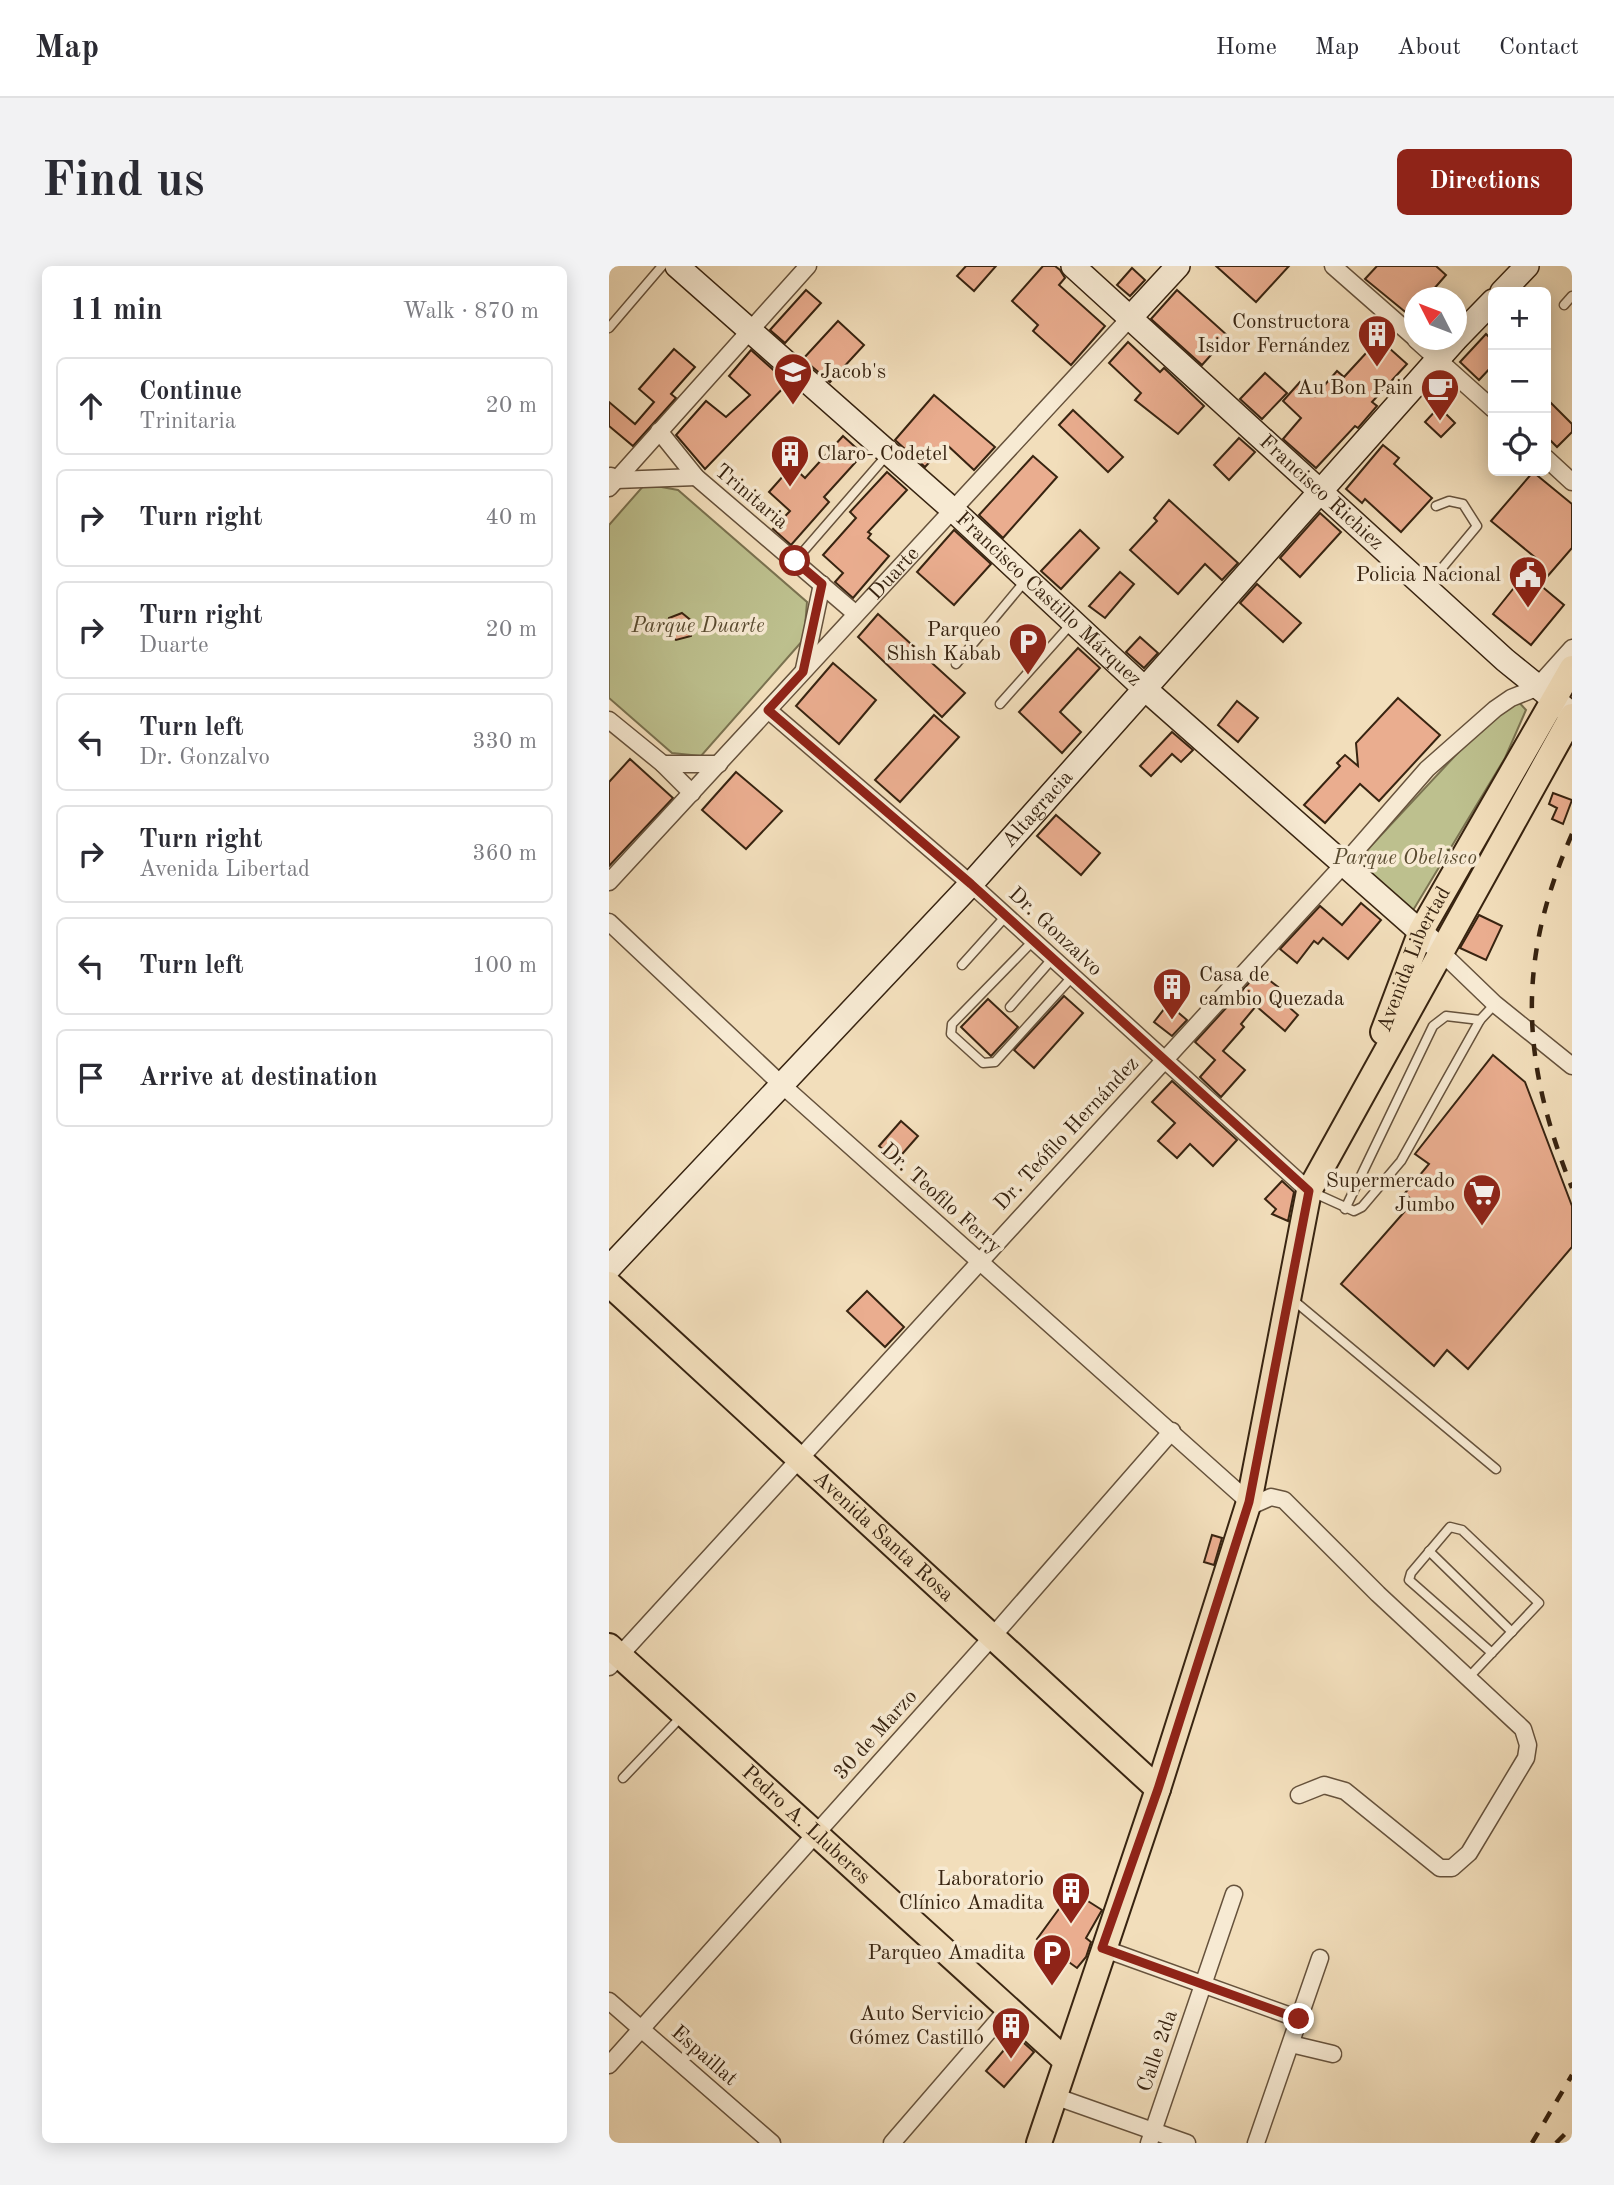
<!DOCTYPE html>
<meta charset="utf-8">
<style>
:root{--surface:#fff;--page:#f2f2f3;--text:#2b2b33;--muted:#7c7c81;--line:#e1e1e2;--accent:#8f2418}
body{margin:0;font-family:"Old Standard TT",serif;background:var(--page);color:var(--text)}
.controls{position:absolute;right:21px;top:21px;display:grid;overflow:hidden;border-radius:10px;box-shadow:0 4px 18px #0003}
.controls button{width:63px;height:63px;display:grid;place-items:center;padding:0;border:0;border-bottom:2px solid var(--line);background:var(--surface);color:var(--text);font:35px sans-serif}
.compass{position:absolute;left:795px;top:21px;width:63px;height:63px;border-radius:50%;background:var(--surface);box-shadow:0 4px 18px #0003;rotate:312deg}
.stop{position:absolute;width:21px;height:21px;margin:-16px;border:5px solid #8f2418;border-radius:50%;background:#fff}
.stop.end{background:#8f2418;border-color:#fff;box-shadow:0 2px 7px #0008}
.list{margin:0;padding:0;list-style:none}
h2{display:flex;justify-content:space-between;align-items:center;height:91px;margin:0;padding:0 28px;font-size:30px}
h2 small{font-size:23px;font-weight:400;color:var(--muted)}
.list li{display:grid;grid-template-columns:46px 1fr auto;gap:21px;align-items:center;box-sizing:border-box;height:98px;margin:0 14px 14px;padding:0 14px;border:2px solid var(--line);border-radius:10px}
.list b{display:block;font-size:26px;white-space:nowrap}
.list p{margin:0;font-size:23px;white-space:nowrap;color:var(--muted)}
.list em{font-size:23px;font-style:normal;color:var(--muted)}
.icon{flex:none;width:38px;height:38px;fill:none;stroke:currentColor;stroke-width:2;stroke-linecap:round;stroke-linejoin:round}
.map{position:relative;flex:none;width:963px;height:1877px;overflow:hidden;border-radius:10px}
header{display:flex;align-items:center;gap:42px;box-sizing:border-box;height:98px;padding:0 35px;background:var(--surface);border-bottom:2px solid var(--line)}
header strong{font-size:33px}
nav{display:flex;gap:38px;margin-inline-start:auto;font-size:24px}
.intro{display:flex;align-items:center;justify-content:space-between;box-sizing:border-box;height:168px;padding:0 42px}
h1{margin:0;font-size:49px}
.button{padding:18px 32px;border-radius:10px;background:var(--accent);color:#fff;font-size:24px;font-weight:700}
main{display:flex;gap:42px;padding:0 42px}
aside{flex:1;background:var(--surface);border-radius:10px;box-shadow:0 4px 18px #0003}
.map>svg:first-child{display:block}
.green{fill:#bdc08e;stroke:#7a7250;stroke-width:2}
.building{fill:#eaad8f;stroke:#382411;stroke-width:2}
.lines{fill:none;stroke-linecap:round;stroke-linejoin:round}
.lane-casing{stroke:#66523c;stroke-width:11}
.street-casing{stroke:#66523c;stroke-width:19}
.secondary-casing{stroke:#382411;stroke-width:26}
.primary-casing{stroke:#382411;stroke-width:28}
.lane{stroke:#f7ead3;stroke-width:8}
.street{stroke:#f7ead3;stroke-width:16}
.secondary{stroke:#f7ead3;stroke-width:23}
.primary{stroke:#f2debb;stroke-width:24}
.rail{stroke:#382411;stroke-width:4.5;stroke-dasharray:12 12;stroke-linecap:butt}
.route{stroke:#8f2418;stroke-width:9}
.labels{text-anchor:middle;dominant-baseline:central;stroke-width:7;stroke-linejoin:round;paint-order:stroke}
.poi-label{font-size:21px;fill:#382411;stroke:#f7ead3;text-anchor:end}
.street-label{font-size:21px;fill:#382411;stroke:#f7ead3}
.park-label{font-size:21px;font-style:italic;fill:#594b30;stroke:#f7ead3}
</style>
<header>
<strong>Map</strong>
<nav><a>Home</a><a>Map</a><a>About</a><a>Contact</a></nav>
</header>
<div class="intro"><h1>Find us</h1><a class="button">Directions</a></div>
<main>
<aside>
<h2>11 min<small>Walk · 870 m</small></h2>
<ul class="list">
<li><svg class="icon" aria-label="ahead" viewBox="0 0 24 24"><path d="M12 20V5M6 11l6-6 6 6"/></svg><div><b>Continue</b><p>Trinitaria</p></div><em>20 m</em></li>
<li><svg class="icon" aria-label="right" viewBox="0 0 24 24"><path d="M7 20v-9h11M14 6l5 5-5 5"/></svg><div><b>Turn right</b></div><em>40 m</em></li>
<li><svg class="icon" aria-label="right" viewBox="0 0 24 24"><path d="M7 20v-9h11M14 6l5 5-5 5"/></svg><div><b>Turn right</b><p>Duarte</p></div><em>20 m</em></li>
<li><svg class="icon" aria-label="left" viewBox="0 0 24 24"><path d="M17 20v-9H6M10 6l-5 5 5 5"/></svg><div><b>Turn left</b><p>Dr. Gonzalvo</p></div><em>330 m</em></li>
<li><svg class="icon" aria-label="right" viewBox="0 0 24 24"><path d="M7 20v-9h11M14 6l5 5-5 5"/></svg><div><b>Turn right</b><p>Avenida Libertad</p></div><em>360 m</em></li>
<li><svg class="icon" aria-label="left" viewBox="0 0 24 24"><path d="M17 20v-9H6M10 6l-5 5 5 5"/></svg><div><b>Turn left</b></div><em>100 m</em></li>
<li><svg class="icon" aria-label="arrive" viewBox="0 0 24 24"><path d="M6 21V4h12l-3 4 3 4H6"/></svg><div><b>Arrive at destination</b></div></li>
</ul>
</aside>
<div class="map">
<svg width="963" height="1877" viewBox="0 0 963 1877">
<rect width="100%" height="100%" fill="#f2debb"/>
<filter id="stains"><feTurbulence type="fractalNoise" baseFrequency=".00286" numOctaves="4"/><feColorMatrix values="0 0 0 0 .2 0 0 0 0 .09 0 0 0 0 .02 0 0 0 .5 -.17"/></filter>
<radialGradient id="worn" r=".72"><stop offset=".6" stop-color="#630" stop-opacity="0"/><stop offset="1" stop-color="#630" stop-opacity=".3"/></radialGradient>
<g class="green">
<path d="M36,218l33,6 129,112 -3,37 -103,117 -29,-3 -63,-55v-173z"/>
<path d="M908,434l9,10 -21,48 -93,154 -57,-49 141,-151z"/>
</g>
<g class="building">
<path d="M357,0h30l-22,25 -17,-15z"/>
<path d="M434,0h12l5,4 5,8 -6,7 46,41 -34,39 -38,-34 5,-6 -26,-24z"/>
<path d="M607,0h73l-33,36z"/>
<path d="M768,0h59l10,9 -20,23h-11v12l-6,5 -44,-36z"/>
<path d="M523,2l13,12 -15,16 -13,-11z"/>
<path d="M197,24l15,13 -36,40 -15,-13z"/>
<path d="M568,24l51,46 -26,29 -51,-46z"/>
<path d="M229,55l26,24 -34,37 -27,-23z"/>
<path d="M877,68l7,7v24l-14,15 -19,-18z"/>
<path d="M770,73l28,25 -35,38 5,4 -19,22 -3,-2 -39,42 -33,-29 18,-21 -18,-17 17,-19 15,14 22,-25 7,6z"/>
<path d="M519,76l32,30 4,-4 40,38 -26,28 -43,-34 6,-7 -32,-30z"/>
<path d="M65,83l21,18 -24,27 5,4 -43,48 -24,-20v-24l26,22 19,-22 -15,-13z"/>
<path d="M142,84l37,33 -83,86 -29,-34 30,-34 20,16 24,-22 -21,-19z"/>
<path d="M656,107l22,20 -25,26 -22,-20z"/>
<path d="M325,129l61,52 -21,23 -28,-26 -21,23 -30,-27z"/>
<path d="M942,137l21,21v8l-15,15 -11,-11v-27z"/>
<path d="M830,141l16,16 -14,14 -16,-15z"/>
<path d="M464,144l50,47 -15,15 -49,-47z"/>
<path d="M234,170l20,18 -39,43 5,5 -38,43 -18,-16 17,-18 -21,-19 23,-26 13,12z"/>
<path d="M630,172l16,14 -26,28 -15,-15z"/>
<path d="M774,179l16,13 -5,6 38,34 -31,34 -36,-33 -3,4 -16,-14z"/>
<path d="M424,190l24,21 -54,61 -24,-23z"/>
<path d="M278,206l20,18 -39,42 3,2 -3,4 21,18 -36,42 -18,-16 8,-9 -20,-18 33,-37 -6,-6z"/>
<path d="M924,206l39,32v44l-32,37 24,20 -33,40 -38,-31 44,-55 -46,-38z"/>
<path d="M560,234l69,63 -16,17 -17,-16 -27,30 -48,-44 27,-29 -3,-3z"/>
<path d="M711,247l21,19 -41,45 -20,-19z"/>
<path d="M345,264l37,34 -37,41 -37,-33z"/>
<path d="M471,264l19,18 -38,41 -20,-18z"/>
<path d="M511,306l14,12 -29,34 -16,-12z"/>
<path d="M648,318l44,39 -18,19 -43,-39z"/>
<path d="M73,347l11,9 -2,14 -15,4 -9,-8 2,-14z"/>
<path d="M269,348l87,79 -23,24 -84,-80z"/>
<path d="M531,371l18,16 -14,15 -18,-16z"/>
<path d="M469,382l22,20 -40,44 21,20 -19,21 -43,-41z"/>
<path d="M224,397l43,37 -37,44 -43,-38z"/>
<path d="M789,432l42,37 -61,66 -19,-17 -35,39 -21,-18 36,-39 -3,-3 8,-8 13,11 -2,-23z"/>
<path d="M628,435l21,17 -20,24 -20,-17z"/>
<path d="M325,449l25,22 -59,65 -25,-22z"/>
<path d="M563,466l21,18 -12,12 -9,-8 -21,22 -11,-10z"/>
<path d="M21,493l43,39 -64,68v-84z"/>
<path d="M127,506l46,39 -36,38 -44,-39z"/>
<path d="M944,527l19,7 -9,24 -11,-5 5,-11 -8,-4z"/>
<path d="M447,549l44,38 -19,22 -44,-39z"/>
<path d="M752,637l20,17 -33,39 -25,-21 -5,6 -4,-3 -17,22 -17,-14 40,-43 22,19z"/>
<path d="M870,649l23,11 -16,34 -26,-12z"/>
<path d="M650,706l19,15 -5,6 25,22 -13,16 -29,-25 -15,18 3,3 -21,24 22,19 -24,27 -21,-20 15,-17 -20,-18z"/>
<path d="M455,730l19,17 -49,55 -20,-18z"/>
<path d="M379,733l30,28 -27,29 -30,-29z"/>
<path d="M559,738l19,16 -15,16 -18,-14z"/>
<path d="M884,789l32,27 47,124v41l-104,122 -21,-19 -13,16 -93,-82 72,-82 -8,-9 24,-29 -14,-10z"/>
<path d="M563,815l65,59 -24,26 -23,-22 -13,14 -19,-17 17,-18 -23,-21z"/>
<path d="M292,855l17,15 -22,25 -17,-15z"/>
<path d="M673,915l12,11 -6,29 -16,-7 4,-5 -11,-10z"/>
<path d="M258,1025l37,36 -19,20 -38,-36z"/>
<path d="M603,1269l10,3 -8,27 -10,-3z"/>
<path d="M463,1625l30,19 -16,28 5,4 -5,15 -9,11 -40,-29z"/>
<path d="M407,1770l18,16 -30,35 -18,-16z"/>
</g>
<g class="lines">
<g class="lane-casing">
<g id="lane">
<path d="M955,39l8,-9"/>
<path d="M0,62l53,-62"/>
<path d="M186,295l92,-106"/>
<path d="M818,320l50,-60 -14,-22 -14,-3 -13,5"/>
<path d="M347,398l70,-84"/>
<path d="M391,438l72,-81"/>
<path d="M424,675l-81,83 -1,10 32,29 12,-1 77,-85"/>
<path d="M353,699l44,-49"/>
<path d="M401,741l43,-49"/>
<path d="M703,926l42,19 8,-4 39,-46 79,-141 15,-16"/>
<path d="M736,943l88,-183 13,-10 34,4"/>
<path d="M683,1033l204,170"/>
<path d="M820,1285l83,81"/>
<path d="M860,1411l70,-74 -77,-73 -12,-3 -39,46 -2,7 83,73"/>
<path d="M14,1512l58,-61"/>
</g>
</g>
<g class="street-casing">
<g id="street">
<path d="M724,0l82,72"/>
<path d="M807,74l77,69"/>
<path d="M50,165l37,46 160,137"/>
<path d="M937,192l26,24"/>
<path d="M2,210l5,4 80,-3"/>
<path d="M0,222l199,-222"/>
<path d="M195,403l18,-85"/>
<path d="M159,444l203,174 338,307"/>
<path d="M0,454l54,44 29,29"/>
<path d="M54,498h56"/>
<path id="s1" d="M0,616l520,-563"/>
<path d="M0,656l173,163 467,417 4,3 18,-8 13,3 94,94 145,135 5,16 -2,13 -57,95 -17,15h-12l-95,-77 -21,-6 -25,10"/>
<path d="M832,686l54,52 77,62"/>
<path d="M0,1401l735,-803 83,-95 68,-60 16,-11 25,-10 36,-40"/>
<path d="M493,1682l197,71"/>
<path d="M0,1735l163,142"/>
<path d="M682,1778l42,10"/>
<path d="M0,1799l383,-428 180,-206"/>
<path d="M445,1830l133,47"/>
<path d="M283,1877l115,-133"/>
<path d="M540,1877l85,-249"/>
<path d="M647,1877l64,-185"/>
</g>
</g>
<g class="secondary-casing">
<g id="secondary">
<path id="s2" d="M68,0l275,243 193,180 288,254"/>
<path id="s3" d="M464,0l432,394 63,51"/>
<path d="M893,26l25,-26"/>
<path d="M520,53l49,-53"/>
<path d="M848,72l36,-37"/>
<path id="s4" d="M0,1002l362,-384 484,-544"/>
</g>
</g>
<g class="primary-casing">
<g id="primary">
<path id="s5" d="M774,766l38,-101 151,-263"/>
<path id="s6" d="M0,1018l549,505"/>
<path id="s7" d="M0,1380l456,414"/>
<path d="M430,1877l119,-354 91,-287 60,-311 263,-475"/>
</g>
</g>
<use href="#lane" class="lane"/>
<use href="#street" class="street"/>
<use href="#secondary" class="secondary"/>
<use href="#primary" class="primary"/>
<g class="rail">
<path d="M963,568c-56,128 -51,226 0,354"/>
<path d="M923,1877l40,-68"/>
<path d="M947,1877l16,-16"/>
</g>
</g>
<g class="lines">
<path class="route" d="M186,295l27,23 -19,88 -35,38 203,174 338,307 -60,311 -91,287 -56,159 197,71"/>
</g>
<defs>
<g id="building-pin" transform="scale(2.0125)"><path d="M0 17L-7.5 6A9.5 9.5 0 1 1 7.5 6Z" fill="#8f2418" stroke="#f7ead3"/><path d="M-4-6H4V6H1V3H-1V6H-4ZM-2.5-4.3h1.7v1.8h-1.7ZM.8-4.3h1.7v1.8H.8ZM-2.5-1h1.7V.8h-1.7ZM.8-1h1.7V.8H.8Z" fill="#fff"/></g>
<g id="school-pin" transform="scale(2.0125)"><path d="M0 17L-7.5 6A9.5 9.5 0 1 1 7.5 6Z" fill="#8f2418" stroke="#f7ead3"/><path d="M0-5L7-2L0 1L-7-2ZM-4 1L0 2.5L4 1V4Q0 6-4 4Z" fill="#fff"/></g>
<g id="cafe-pin" transform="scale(2.0125)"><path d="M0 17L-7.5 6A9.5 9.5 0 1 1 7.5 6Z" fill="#8f2418" stroke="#f7ead3"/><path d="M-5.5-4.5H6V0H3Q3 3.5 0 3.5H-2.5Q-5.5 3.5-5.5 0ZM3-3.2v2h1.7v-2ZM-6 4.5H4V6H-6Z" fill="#fff"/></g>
<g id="civic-pin" transform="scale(2.0125)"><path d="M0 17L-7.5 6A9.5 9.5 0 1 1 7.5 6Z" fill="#8f2418" stroke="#f7ead3"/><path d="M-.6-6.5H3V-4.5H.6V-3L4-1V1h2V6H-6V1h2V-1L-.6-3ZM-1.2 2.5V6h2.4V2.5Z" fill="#fff"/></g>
<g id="parking-pin" transform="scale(2.0125)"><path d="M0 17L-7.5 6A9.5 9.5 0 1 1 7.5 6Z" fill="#8f2418" stroke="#f7ead3"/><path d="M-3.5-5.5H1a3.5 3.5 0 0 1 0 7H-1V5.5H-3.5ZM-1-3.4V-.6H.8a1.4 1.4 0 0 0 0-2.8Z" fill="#fff"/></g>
<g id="supermarket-pin" transform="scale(2.0125)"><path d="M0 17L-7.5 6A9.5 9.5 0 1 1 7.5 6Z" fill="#8f2418" stroke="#f7ead3"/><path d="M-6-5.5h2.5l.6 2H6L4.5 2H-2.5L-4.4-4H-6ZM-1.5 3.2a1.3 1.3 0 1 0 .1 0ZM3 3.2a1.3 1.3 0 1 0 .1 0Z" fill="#fff"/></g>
</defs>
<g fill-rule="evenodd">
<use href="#building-pin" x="768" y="68"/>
<use href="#school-pin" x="184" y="106"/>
<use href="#cafe-pin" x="831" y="122"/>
<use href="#building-pin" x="181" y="188"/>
<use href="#civic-pin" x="919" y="309"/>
<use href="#parking-pin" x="419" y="376"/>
<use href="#building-pin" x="563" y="721"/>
<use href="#supermarket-pin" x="873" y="927"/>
<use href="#building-pin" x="462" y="1625"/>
<use href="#parking-pin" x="443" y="1687"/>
<use href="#building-pin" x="402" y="1760"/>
</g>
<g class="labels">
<g class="poi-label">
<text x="741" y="56">Constructora<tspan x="741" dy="24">Isidor Fernández</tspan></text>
<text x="211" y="106" text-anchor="start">Jacob's</text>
<text x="804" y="122">Au Bon Pain</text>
<text x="208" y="188" text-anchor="start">Claro- Codetel</text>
<text x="892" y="309">Policia Nacional</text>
<text x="392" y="364">Parqueo<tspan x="392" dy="24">Shish Kabab</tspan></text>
<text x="590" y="709" text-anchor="start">Casa de<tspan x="590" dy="24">cambio Quezada</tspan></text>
<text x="846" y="915">Supermercado<tspan x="846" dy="24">Jumbo</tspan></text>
<text x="435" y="1613">Laboratorio<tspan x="435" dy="24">Clínico Amadita</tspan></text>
<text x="416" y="1687">Parqueo Amadita</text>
<text x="375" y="1748">Auto Servicio<tspan x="375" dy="24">Gómez Castillo</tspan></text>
</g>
<g class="street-label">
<text stroke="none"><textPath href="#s3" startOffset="336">Francisco Richiez</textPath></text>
<text transform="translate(142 231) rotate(40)">Trinitaria</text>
<text stroke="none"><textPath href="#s1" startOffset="420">Duarte</textPath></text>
<text stroke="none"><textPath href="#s2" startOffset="499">Francisco Castillo Márquez</textPath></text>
<text stroke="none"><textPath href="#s4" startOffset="628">Altagracia</textPath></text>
<text transform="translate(446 666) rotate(43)">Dr. Gonzalvo</text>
<text stroke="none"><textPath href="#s5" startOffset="79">Avenida Libertad</textPath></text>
<text transform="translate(458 868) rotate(-47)">Dr. Teófilo Hernández</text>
<text transform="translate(332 933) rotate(42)">Dr. Teofilo Ferry</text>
<text stroke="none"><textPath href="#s6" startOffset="373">Avenida Santa Rosa</textPath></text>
<text transform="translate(267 1469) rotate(-48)">30 de Marzo</text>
<text stroke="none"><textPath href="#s7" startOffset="266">Pedro A. Lluberes</textPath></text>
<text transform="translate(549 1785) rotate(-71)">Calle 2da</text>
<text transform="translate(95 1790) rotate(41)">Espaillat</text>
</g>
<g class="park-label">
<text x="89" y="360">Parque Duarte</text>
<text x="796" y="592">Parque Obelisco</text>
</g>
</g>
<rect width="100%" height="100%" filter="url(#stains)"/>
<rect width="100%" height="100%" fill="url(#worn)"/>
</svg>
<div class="controls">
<button>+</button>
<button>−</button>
<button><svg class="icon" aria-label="locate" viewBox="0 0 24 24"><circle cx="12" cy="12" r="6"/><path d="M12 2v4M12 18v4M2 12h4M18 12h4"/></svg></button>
</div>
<svg class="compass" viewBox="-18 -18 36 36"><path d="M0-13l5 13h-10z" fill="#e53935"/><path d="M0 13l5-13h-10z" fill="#7c7c81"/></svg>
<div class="stop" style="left:186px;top:295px"></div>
<div class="stop end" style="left:690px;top:1753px"></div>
</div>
</main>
